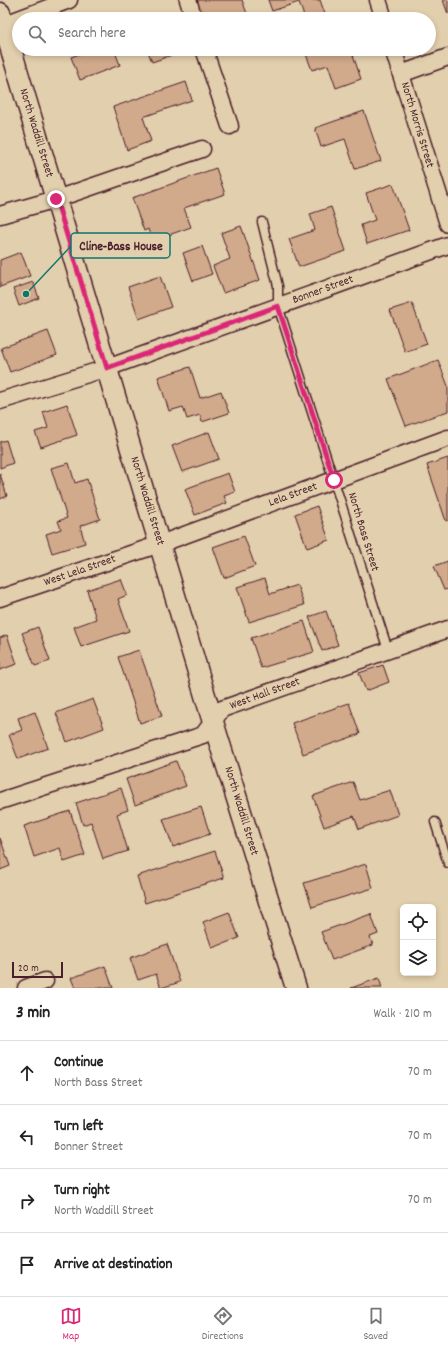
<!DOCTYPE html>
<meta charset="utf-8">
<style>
:root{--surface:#fff;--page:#f6f6f6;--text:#222;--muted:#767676;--line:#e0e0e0;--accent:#db2777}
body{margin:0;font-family:Dekko,sans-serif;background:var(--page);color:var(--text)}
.controls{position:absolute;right:12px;bottom:12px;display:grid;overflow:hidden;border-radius:6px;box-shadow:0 2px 6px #0003}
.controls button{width:36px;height:36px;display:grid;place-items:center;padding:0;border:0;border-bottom:1px solid var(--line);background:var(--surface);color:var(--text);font:20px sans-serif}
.scale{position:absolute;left:12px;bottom:10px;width:51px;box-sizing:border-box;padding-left:4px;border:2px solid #4a1f2b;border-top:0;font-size:11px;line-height:14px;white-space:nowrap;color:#4a1f2b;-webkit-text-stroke:3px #e2cfad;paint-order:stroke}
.stop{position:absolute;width:12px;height:12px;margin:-9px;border:3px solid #db2777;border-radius:50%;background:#fff}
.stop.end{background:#db2777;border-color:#fff;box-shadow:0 1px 4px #0008}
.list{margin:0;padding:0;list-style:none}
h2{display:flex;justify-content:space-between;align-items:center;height:52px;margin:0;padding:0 16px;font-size:17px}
h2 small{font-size:13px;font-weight:400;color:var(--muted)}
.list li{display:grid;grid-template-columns:26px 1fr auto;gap:12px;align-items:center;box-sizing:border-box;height:64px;padding:0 16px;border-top:1px solid var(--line)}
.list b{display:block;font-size:15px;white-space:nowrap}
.list p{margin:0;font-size:13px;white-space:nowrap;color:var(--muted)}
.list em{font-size:13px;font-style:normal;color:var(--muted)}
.icon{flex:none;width:22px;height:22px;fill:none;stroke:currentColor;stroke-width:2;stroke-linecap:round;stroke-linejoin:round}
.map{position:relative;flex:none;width:448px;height:988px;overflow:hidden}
.search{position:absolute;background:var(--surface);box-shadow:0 2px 6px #0003;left:12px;right:12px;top:12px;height:44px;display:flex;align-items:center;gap:10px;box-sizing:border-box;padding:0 14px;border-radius:22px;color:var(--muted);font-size:15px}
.sheet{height:308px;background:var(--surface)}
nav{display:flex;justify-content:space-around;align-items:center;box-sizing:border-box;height:56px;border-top:1px solid var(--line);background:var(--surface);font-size:11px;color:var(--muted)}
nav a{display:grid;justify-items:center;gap:2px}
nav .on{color:var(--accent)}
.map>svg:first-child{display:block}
.building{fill:#d1a98b;stroke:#4a1f2b}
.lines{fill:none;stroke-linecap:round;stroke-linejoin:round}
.service-casing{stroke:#4a1f2b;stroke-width:11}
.minor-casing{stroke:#4a1f2b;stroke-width:19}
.tertiary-casing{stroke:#4a1f2b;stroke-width:23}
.service{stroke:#e2cfad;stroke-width:8}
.minor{stroke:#e2cfad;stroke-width:16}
.tertiary{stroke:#e2cfad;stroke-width:20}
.route{stroke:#db2777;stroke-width:5}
.labels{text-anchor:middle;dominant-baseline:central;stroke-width:3;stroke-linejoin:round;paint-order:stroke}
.street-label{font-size:12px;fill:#4a1f2b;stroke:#e2cfad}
.leader{fill:none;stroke:#0f766e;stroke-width:1.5}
.callout-dot{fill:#0f766e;stroke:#e2cfad;stroke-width:1.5}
.callout{fill:#e2cfad;stroke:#0f766e;stroke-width:1.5}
.callout-label{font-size:13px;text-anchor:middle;font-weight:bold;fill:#4a1f2b}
</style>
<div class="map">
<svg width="448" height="988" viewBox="0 0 448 988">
<rect width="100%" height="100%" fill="#e2cfad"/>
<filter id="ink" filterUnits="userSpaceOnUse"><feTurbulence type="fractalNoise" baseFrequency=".025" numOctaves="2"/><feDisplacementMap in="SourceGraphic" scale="8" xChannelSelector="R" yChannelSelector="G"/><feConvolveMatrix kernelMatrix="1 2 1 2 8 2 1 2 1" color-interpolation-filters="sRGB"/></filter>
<g filter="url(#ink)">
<g class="building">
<path d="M198,0h44l7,19h-18l-1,-3 -7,3h-22l-7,-18z"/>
<path d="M268,0h52l5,14 -14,5h-6l-6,-17 -27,9z"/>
<path d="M443,0h5v14z"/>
<path d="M93,49h21l6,16 -40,15 -9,-23z"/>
<path d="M147,49h26l2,5 -23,8z"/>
<path d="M304,49h47l10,30 -25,9 -8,-23 -16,5z"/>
<path d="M186,82l6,18 -49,17 8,24 -24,9 -14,-43z"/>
<path d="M364,111l17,50 -26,8 -10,-30 -24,8 -6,-19z"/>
<path d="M216,168l9,26 -41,14 7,19 -39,14 -4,-12 -4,2 -12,-33z"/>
<path d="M393,184l16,46 -42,14 -6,-19 14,-5 -9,-27z"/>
<path d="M331,207l15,44 -47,16 -10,-28 26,-9 -5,-16z"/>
<path d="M241,226l19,54 -37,13 -10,-27 17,-7 -9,-26z"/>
<path d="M202,246l10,28 -19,7 -10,-28z"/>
<path d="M21,252l9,24 -30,11v-27z"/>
<path d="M160,276l11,31 -32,12 -11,-32z"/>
<path d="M33,282l6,16 -20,8 -6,-17z"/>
<path d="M412,303l15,41 -22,8 -15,-42z"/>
<path d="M48,331l9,24 -47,17 -9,-24z"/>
<path d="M438,360l10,26v25l-42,15 -18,-47z"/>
<path d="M190,367l10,31 21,-7 8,22 -27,9 -2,-7 -13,4 -4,-12 -14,4 -11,-34z"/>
<path d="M67,404l10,31 -36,12 -6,-15 13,-4 -5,-16z"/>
<path d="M209,432l10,27 -37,13 -10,-26z"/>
<path d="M6,440l7,23 -13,5v-26z"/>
<path d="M448,458v62l-2,1 -19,-56z"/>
<path d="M69,463l6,20 12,-4 13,40 -20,7 5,17 -33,10 -6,-19 15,-5 -3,-8 9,-3 -16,-50z"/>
<path d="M228,473l7,19 -11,4 3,7 -32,12 -10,-26z"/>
<path d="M0,474l7,22 -7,3z"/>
<path d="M317,506l12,34 -22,8 -12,-34z"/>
<path d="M244,536l11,30 -31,12 -11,-31z"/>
<path d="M448,561v28l-4,1 -10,-24z"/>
<path d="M265,578l5,16 27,-9 7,20 -55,17 -12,-35z"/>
<path d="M121,579l6,16 -9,4 11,32 -48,16 -7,-20 22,-8 -9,-29z"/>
<path d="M326,611l12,34 -16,6 -13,-34z"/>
<path d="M304,621l10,31 -53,16 -10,-30z"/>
<path d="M38,627l12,34 -15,5 -13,-33z"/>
<path d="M7,635l10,29 -17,6v-32z"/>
<path d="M139,650l23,66 -22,7 -22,-66z"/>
<path d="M383,665l6,17 -23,9 -7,-18z"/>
<path d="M93,699l11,29 -37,14 -11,-29z"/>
<path d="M349,703l11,31 -57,20 -11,-31z"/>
<path d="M35,712l13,36 -30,11 -9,-24 13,-5 -4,-12z"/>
<path d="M176,761l10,25 -51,19 -9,-26z"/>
<path d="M353,782l7,18 30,-10 8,25 -39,14 -5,-13 -30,11 -11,-31z"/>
<path d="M121,788l7,22 -11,4 11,37 -25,8 -12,-37 -8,3 -7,-22z"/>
<path d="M201,807l9,27 -37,13 -10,-28z"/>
<path d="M70,811l15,44 -21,7 -4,-14 -26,9 -10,-31z"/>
<path d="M0,838l10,28 -10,4z"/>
<path d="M215,851l9,27 -79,25 -8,-27z"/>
<path d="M366,864l7,24 -61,19 -8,-24z"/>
<path d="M229,912l10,26 -27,10 -9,-26z"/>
<path d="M371,914l7,20 -8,3 3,8 -41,15 -11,-28z"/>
<path d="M167,944l13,38 -19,6 -5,-14 -18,6 -8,-22z"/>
<path d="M105,966l8,22h-38l-4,-10z"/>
<path d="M379,978l3,10h-31z"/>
</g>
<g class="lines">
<g class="service-casing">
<g id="service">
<path d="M262,222l16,64v20l110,344"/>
<path d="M435,822l13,41"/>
</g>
</g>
<g class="minor-casing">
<g id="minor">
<path d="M188,0l6,19"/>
<path d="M378,0l6,19"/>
<path d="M0,26l69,-26"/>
<path d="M204,49l26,77"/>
<path d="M393,49l55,175"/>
<path d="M401,74l47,-17"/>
<path d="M0,215l56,-16 146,-50"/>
<path d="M0,401l107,-33 341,-123"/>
<path d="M0,598l160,-54 288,-106"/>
<path d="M0,801l203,-66 19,-26 226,-80"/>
<path d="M26,988l19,-7"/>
</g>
</g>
<g class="tertiary-casing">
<path id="tertiary" d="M0,13l213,709 83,266"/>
</g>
<use href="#service" class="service"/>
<use href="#minor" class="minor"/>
<use href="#tertiary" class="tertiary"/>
</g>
</g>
<g class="lines" filter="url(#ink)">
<path class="route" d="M56,199l51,169 171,-62 56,174"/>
</g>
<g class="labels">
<g class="street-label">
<text transform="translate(417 125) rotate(73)">North Morris Street</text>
<text transform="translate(36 133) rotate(73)">North Waddill Street</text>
<text transform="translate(323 290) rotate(-20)">Bonner Street</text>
<text transform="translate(293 495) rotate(-20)">Lela Street</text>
<text transform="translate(147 501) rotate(73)">North Waddill Street</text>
<text transform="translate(363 532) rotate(73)">North Bass Street</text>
<text transform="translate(80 571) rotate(-19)">West Lela Street</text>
<text transform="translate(265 694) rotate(-20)">West Hall Street</text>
<text transform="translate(241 811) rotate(73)">North Waddill Street</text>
</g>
</g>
<path class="leader" d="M26 294L71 246"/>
<circle class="callout-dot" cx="26" cy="294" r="4"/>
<rect class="callout" x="71" y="233" width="99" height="25" rx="4"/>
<g class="callout-label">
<text x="121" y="250">Cline-Bass House</text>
</g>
</svg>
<div class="controls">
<button><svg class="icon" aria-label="locate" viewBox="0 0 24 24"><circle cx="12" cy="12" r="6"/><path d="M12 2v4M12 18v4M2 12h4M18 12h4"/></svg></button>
<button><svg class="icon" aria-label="layers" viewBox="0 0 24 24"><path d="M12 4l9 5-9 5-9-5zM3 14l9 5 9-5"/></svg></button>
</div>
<div class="scale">20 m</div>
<div class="stop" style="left:334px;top:480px"></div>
<div class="stop end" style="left:56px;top:199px"></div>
<div class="search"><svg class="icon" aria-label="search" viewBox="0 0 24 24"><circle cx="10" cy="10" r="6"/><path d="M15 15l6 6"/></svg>Search here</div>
</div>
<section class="sheet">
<h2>3 min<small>Walk · 210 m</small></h2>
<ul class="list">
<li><svg class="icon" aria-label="ahead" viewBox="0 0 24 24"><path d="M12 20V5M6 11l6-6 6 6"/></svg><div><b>Continue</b><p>North Bass Street</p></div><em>70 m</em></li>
<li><svg class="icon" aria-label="left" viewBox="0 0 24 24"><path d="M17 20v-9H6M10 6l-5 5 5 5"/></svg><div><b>Turn left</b><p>Bonner Street</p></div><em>70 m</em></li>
<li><svg class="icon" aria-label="right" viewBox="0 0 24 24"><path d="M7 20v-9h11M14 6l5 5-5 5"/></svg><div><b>Turn right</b><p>North Waddill Street</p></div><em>70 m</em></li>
<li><svg class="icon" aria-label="arrive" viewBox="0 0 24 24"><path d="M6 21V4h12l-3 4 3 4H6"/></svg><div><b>Arrive at destination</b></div></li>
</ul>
</section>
<nav>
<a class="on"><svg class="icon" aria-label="map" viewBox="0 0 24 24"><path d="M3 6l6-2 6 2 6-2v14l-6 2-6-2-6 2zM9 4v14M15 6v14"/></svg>Map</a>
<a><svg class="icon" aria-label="directions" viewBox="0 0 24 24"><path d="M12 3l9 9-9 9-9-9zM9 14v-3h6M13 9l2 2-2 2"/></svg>Directions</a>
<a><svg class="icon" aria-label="saved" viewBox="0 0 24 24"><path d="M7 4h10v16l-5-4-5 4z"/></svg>Saved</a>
</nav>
